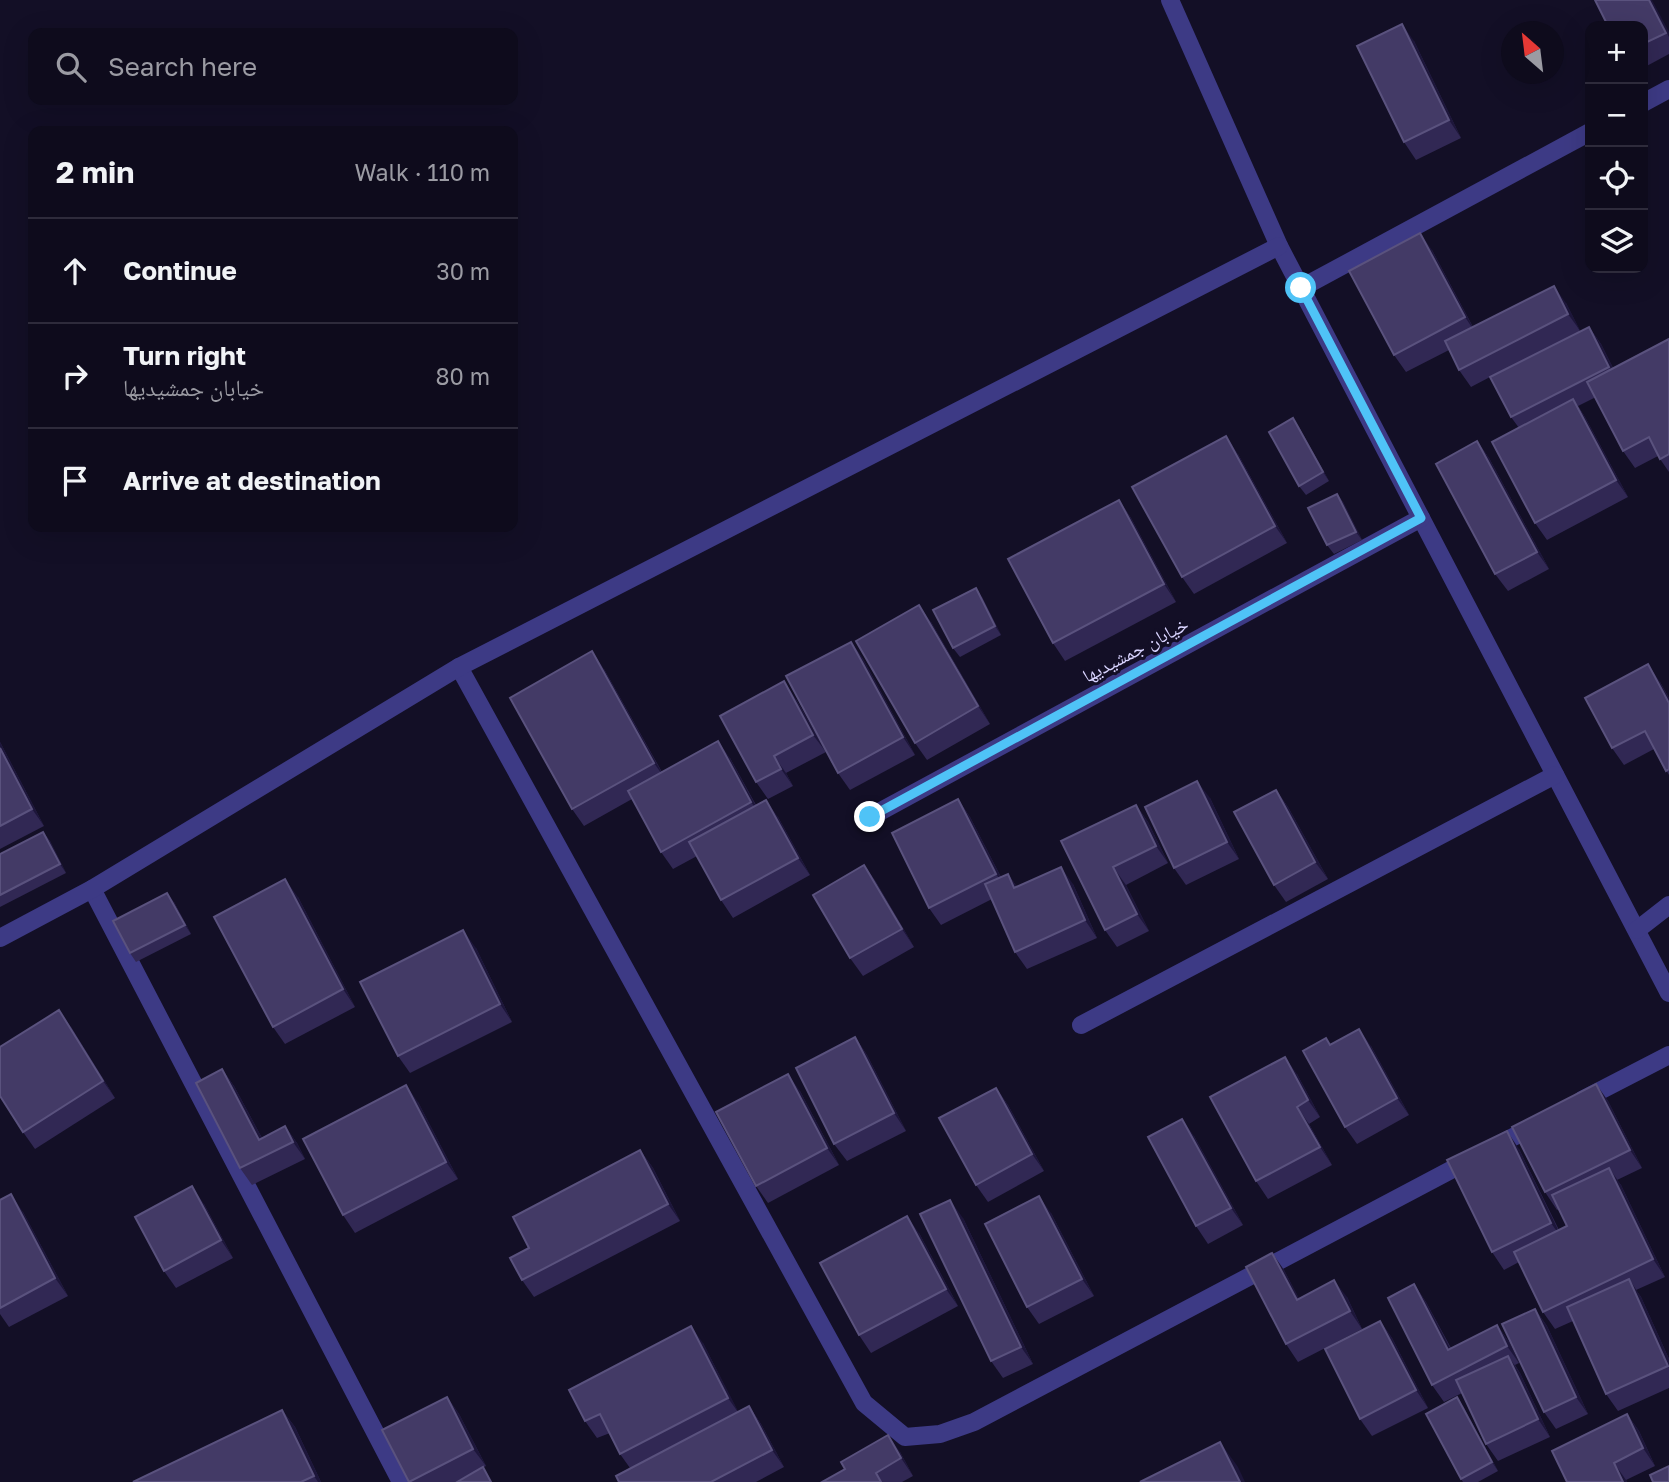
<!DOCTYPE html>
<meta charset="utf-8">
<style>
:root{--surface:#0e0b1c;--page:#171425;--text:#f1f3f6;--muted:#9b9ba3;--line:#2e2b3b}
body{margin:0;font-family:"Golos Text","Noto Naskh Arabic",sans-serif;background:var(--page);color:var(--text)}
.controls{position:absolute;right:21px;top:21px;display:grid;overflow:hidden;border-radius:14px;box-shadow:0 7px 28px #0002}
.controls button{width:63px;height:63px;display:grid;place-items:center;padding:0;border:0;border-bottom:2px solid var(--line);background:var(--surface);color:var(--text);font:35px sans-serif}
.compass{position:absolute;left:1501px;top:21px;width:63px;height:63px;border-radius:50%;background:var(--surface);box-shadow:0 7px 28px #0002;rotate:332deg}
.stop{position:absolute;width:21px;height:21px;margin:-16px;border:5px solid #4fc3f7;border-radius:50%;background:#fff}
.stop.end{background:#4fc3f7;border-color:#fff;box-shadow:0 2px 7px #0008}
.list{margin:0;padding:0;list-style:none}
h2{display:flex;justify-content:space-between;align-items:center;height:91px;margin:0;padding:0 28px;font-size:30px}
h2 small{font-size:23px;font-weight:400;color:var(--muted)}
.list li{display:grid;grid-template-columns:46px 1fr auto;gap:21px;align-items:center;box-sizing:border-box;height:105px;padding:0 28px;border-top:2px solid var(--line)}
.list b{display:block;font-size:26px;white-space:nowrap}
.list p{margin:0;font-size:23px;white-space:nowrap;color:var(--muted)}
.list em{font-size:23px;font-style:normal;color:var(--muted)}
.icon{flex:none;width:38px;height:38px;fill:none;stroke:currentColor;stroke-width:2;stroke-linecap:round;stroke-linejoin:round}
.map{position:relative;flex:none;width:1669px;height:1482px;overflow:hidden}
.search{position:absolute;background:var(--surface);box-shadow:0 7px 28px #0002;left:28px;top:28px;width:490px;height:77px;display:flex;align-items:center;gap:18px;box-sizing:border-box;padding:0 24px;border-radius:14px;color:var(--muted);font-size:26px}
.panel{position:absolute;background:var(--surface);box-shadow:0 7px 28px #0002;left:28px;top:126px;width:490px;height:406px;border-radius:14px}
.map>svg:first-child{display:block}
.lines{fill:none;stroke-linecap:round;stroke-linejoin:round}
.minor{stroke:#3d3a85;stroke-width:18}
.wall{fill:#312854}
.shaded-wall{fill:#1d163a}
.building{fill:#433a66;stroke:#5a527e;stroke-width:2}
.route{stroke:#4fc3f7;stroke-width:9}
.labels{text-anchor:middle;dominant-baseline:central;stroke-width:6;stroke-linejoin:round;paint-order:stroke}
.street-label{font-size:19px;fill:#d9d4ff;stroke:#130f26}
</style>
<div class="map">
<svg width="1669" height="1482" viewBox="0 0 1669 1482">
<rect width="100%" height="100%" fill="#130f26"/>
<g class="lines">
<g class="minor">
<path d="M1170,0l109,246 390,747"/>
<path d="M1643,103l26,-14"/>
<path d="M1301,288l289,-156"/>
<path d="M459,667l405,736 41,34 35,-3 34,-12 562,-297"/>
<path d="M870,817l551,-299"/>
<path d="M92,889l309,593"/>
<path d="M1637,930l32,-25"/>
<path d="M0,938l92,-49 367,-222 820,-421"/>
<path d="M1081,1025l474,-250"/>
<path d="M1582,1100l87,-45"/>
</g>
</g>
<g class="wall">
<path d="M1643,26l26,6v22l-26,14z"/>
<path d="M1414,41l47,97 -45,22 -12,-18z"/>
<path d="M1432,250l41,77 93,-24 14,28 9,-4 12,17 12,24 56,-29v133l-11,-16 -23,12 -12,-17 -27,-54 -18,9 7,11 43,80 -81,43 -12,-17 -16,-95 -8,-11v-51l-40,21 -12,-17 -10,-20 -43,22 -12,-17z"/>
<path d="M1293,418l6,9 30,54 -23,14 -7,-9z"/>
<path d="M1477,441l12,17 60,111 -41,22 -13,-17z"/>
<path d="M1238,454l49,89 -93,51 -12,-17z"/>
<path d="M1337,494l6,8 19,38 -28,14 -7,-9z"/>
<path d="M1119,500l12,18 45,84 -111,59 -12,-18z"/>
<path d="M982,597l19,38 -41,22 -7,-9z"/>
<path d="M931,622l59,102 -63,36 -12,-17z"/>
<path d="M851,642l12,17 52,96 -65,35 -12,-17z"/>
<path d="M604,669l58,103 68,-14 26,47 22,12 32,58 -77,43 -12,-18 -24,-44 -24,13 -12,-17 -29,-53 -48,27 -12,-17z"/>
<path d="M1660,682l9,16v77l-15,-26 -30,16 -12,-17z"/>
<path d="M796,699l30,53 -40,21 7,13 -25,13 -12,-17z"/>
<path d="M0,742l44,84 -44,23z"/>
<path d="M1276,790l12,17 40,72 -42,23 -12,-17z"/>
<path d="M1210,798l29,61 -53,26 -12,-17z"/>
<path d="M958,799l12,18 31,60 7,-3 9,13 56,-3 24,54 -70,31 -12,-17 -23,-53 -51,26 -12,-17z"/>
<path d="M1136,805l12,17 20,41 -42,22 23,46 -32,16 -12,-17 -44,-89z"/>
<path d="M43,832l7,9 16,32 -66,34v-53z"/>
<path d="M864,865l12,17 38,65 -51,29 -13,-18z"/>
<path d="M298,897l57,110 -70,37 -12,-17z"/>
<path d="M174,902l17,32 -55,28 -6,-9z"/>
<path d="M476,948l36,74 -102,51 -12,-17z"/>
<path d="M71,1027l44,71 -80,51 -12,-17z"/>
<path d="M855,1037l12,18 39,76 -59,30 -13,-17z"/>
<path d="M1371,1046l38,69 -52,29 -12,-17z"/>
<path d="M222,1069l12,17 28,52 23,-12 12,17 8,16 -53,26 -12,-17z"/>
<path d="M1297,1074l23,43 -11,7 23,41 -64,34 -12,-18z"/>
<path d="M1596,1084l12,17 34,67 -25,12 4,5 44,92 -29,13 5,7 28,62v29l-51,23 -12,-17 -33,-73 -18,8 -12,-17 -24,-50 -15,8 -12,-18 27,-103 40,81 8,-4 -8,-17 -2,1 -12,-18z"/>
<path d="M996,1088l12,17 36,66 -56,31 -12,-17z"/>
<path d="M800,1091l39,74 -71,38 -12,-17z"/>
<path d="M418,1102l40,77 -103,54 -12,-18z"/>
<path d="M1194,1136l49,89 -35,19 -12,-18z"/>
<path d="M640,1150l13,18 27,53 -146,76 -12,-17 7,-32z"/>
<path d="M0,1200l23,12 45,84 -59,31 -9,-13z"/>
<path d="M204,1204l29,54 -57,30 -12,-17z"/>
<path d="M1051,1213l43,83 -55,28 -12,-17z"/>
<path d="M963,1218l70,146 -30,14 -12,-17z"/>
<path d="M919,1233l39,73 -87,47 -12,-18z"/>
<path d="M1272,1253l12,17 15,29 48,-2 15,32 -64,33 -12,-18z"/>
<path d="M1414,1284l12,18 25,46 46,-23 12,17 10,21 -4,2 5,8 30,64 -52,24 -12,-17 -24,-51 -18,9 -12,-17z"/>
<path d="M1535,1309l12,17 41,88 -32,15 -12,-17z"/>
<path d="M1380,1321l12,17 36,70 -56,28 -12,-17z"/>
<path d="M703,1343l35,69 11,-6 12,18 23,43 -28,15h-137l11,-14 -10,-14 -10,-21 -13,5 -12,-17z"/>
<path d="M447,1397l12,17 27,52 -31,16h-46z"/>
<path d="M1463,1406l35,65 -20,11h-15l-2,-3z"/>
<path d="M282,1410l13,17 26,55h-188z"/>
<path d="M1627,1414l12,17 16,35 -29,14 1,2h-60z"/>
<path d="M900,1452l13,24 -11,6h-80z"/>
</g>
<g class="shaded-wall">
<path d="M1649,0h3l17,32v5z"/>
<path d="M1402,24l12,17 47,97 -12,-18z"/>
<path d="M1420,233l12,17 45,85 -12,-18z"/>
<path d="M1554,286l12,17 15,29 -13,-18z"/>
<path d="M1589,327l12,17 20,40 -12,-17z"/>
<path d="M1573,399l12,18 43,80 -12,-17z"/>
<path d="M1293,418l6,9 30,54 -6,-9z"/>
<path d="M1226,436l12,18 49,89 -12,-17z"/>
<path d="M1477,441l12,17 60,111 -12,-17z"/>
<path d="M1337,494l6,8 19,38 -6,-8z"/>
<path d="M1119,500l12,18 45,84 -12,-18z"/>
<path d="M976,588l6,9 19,38 -6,-9z"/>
<path d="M919,605l12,17 59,102 -12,-18z"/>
<path d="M851,642l12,17 52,96 -12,-18z"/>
<path d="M592,651l12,18 62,111 -12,-17z"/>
<path d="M1648,664l12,18 9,16v5z"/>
<path d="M784,681l12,18 30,53 -13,-17z"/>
<path d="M718,741l12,17 33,61 -12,-17z"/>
<path d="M0,742l44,84 -12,-17 -32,-61z"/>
<path d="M774,756l12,17 7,13 -12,-17z"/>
<path d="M1197,781l13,17 29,61 -12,-17z"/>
<path d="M1276,790l12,17 40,72 -13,-17z"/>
<path d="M958,799l12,18 38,74 -12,-17z"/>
<path d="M766,800l12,17 32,58 -12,-17z"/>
<path d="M1136,805l12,17 20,41 -12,-17z"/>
<path d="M43,832l7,9 16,32 -6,-9z"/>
<path d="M864,865l12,17 38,65 -12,-18z"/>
<path d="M1061,867l12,17 24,54 -12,-18z"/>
<path d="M1113,867l13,18 23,46 -12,-17z"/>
<path d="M1008,874l12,17 -6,-3z"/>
<path d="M285,879l13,18 57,110 -12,-18z"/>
<path d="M167,893l7,9 17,32 -6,-9z"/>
<path d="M463,930l13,18 36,74 -12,-18z"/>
<path d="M59,1010l12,17 44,71 -12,-17z"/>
<path d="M1359,1029l12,17 38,69 -12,-17z"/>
<path d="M855,1037l12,18 39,76 -12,-18z"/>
<path d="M1285,1057l12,17 23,43 -12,-17z"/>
<path d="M222,1069l12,17 36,67 -11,-13z"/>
<path d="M788,1074l12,17 39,74 -12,-17z"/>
<path d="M1596,1084l12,17 34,67 -12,-18z"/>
<path d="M406,1085l12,17 40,77 -12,-17z"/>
<path d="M996,1088l12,17 36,66 -12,-17z"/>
<path d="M1297,1107l12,17 23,41 -12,-18z"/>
<path d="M1182,1119l12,17 49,89 -12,-17z"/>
<path d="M285,1126l12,17 8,16 -12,-17z"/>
<path d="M1507,1131l12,18 44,91 -12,-17z"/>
<path d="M640,1150l13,18 27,53 -12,-17z"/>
<path d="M1609,1168l12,17 44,92 -12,-18z"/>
<path d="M192,1186l12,18 29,54 -12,-18z"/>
<path d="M11,1194l12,18 45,84 -13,-18z"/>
<path d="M1039,1196l12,17 43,83 -12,-17z"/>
<path d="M950,1200l13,18 70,146 -12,-17z"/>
<path d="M907,1216l12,17 39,73 -12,-17z"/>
<path d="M1272,1253l12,17 25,47 -12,-17z"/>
<path d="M1629,1279l12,18 28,62v9z"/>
<path d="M1334,1280l13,17 15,32 -12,-18z"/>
<path d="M1414,1284l12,18 34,65 -12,-17z"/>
<path d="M1535,1309l12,17 41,88 -12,-17z"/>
<path d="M1380,1321l12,17 36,70 -12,-18z"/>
<path d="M1497,1325l12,17 10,21 -12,-17z"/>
<path d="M691,1326l12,17 37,72 -12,-17z"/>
<path d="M1508,1356l12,17 30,64 -12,-18z"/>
<path d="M447,1397l12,17 27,52 -13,-17z"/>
<path d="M1457,1397l6,9 35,65 -6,-9z"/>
<path d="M749,1406l12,18 23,43 -12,-17z"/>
<path d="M282,1410l13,17 26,55h-3l-4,-6z"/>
<path d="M1627,1414l12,17 16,35 -12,-18z"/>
<path d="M888,1435l12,17 13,24 -12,-18z"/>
<path d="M1220,1442l18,25 7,15h-5z"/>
<path d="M1614,1463l12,17 1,2h-4z"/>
</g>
<g class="building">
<path d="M1595,0h54l17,33 -23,11v-18h-35z"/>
<path d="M1402,24l47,96 -45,22 -47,-96z"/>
<path d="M1420,233l45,84 -71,38 -45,-84z"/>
<path d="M1554,286l14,28 -109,56 -14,-29z"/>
<path d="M1589,327l20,40 -98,50 -21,-40z"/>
<path d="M1669,339v115l-9,5 -11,-22 -26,14 -36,-69z"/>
<path d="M1573,399l43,81 -81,43 -43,-81z"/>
<path d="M1293,418l30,54 -24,14 -30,-54z"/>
<path d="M1226,436l49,90 -93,51 -50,-90z"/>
<path d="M1477,441l60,111 -42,22 -59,-110z"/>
<path d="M1337,494l19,38 -29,13 -19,-37z"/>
<path d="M1119,500l45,84 -111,59 -45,-84z"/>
<path d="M976,588l19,38 -42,22 -20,-38z"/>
<path d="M919,605l59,101 -63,37 -59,-102z"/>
<path d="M851,642l52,95 -65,36 -52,-97z"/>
<path d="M592,651l62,112 -82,46 -62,-111z"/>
<path d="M1648,664l21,39v66l-3,2 -21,-40 -33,17 -27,-50z"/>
<path d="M784,681l29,54 -39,21 7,13 -25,13 -36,-66z"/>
<path d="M718,741l33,61 -90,50 -33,-61z"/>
<path d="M0,748l32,61 -32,17z"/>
<path d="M1197,781l30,61 -53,26 -29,-61z"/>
<path d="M1276,790l39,72 -41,23 -40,-73z"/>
<path d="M958,799l38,75 -67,34 -37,-75z"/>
<path d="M766,800l32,58 -77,42 -32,-58z"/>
<path d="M1136,805l20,41 -43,21 24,47 -32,16 -44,-89z"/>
<path d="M43,832l17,32 -60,31v-41z"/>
<path d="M864,865l38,64 -52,29 -37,-63z"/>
<path d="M1061,867l24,53 -70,32 -30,-68 23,-10 6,14z"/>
<path d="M285,879l58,110 -70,38 -59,-110z"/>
<path d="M167,893l18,32 -55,28 -17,-32z"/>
<path d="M463,930l37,74 -102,52 -38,-74z"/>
<path d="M59,1010l44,71 -80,51 -23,-36v-49z"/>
<path d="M1359,1029l38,69 -52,29 -42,-76 23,-13 4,7z"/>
<path d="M855,1037l39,76 -60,31 -38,-76z"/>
<path d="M1285,1057l23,43 -11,7 23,40 -64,34 -46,-84z"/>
<path d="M222,1069l37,71 26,-14 8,16 -53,26 -44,-85z"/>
<path d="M788,1074l39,74 -71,38 -40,-74z"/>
<path d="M1596,1084l34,66 -85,42 -33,-65z"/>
<path d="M406,1085l40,77 -103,53 -40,-76z"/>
<path d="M996,1088l36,66 -56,31 -37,-67z"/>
<path d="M1182,1119l49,89 -35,18 -48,-89z"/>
<path d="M1507,1131l44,92 -59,29 -45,-92z"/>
<path d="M640,1150l28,54 -146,76 -12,-22 19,-10 -16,-31z"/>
<path d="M1609,1168l44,91 -110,53 -29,-60 53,-26 -15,-31z"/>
<path d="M192,1186l29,54 -57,31 -29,-54z"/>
<path d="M11,1194l44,84 -55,30v-108z"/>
<path d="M1039,1196l43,83 -55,28 -42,-83z"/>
<path d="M950,1200l71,147 -30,14 -71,-147z"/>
<path d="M907,1216l39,73 -87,46 -39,-72z"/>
<path d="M1272,1253l25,47 37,-20 16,31 -64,33 -40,-77z"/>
<path d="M1629,1279l39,87 -62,28 -39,-87z"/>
<path d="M1414,1284l34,66 49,-25 10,21 -75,39 -44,-87z"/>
<path d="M1535,1309l41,88 -32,15 -42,-88z"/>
<path d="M1380,1321l36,69 -56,29 -35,-70z"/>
<path d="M691,1326l37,72 -108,56 -20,-40 -15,7 -16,-31z"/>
<path d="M1508,1356l30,63 -52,25 -30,-64z"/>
<path d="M447,1397l26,52 -64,33 -27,-52z"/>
<path d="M1457,1397l35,65 -31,17 -35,-65z"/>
<path d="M749,1406l23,44 -61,32h-92l-3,-6z"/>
<path d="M282,1410l32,66 -13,6h-168z"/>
<path d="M1627,1414l16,34 -29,15 9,19h-56l-15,-31z"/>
<path d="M888,1435l13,23 -25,15 5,9h-59l23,-13 -4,-7z"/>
<path d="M1220,1442l20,40h-100z"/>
<path d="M1669,1466v16h-16l-3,-7z"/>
<path d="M483,1467l8,15h-34z"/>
</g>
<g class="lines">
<path class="route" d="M870,817l551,-299 -120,-230"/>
</g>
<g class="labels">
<g class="street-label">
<text transform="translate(1135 649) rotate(-28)">خیابان جمشیدیها</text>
</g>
</g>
</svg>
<div class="controls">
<button>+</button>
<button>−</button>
<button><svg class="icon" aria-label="locate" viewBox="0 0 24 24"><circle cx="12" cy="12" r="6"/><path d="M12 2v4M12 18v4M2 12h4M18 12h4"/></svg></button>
<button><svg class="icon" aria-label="layers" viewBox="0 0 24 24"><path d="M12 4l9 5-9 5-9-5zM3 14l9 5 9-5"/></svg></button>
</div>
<svg class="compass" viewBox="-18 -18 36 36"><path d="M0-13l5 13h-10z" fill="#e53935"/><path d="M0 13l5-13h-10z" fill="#9b9ba3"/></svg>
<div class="stop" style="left:1301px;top:288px"></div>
<div class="stop end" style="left:870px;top:817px"></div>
<div class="search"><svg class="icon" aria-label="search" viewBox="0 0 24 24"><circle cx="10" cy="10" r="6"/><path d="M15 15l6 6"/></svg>Search here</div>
<section class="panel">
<h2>2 min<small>Walk · 110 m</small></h2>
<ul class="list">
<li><svg class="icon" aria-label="ahead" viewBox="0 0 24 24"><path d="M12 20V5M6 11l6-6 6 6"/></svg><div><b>Continue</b></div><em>30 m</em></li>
<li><svg class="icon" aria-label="right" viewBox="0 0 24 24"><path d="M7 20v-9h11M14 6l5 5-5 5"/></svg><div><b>Turn right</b><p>خیابان جمشیدیها</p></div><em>80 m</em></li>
<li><svg class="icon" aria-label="arrive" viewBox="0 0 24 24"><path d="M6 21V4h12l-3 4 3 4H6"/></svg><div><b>Arrive at destination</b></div></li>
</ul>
</section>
</div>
